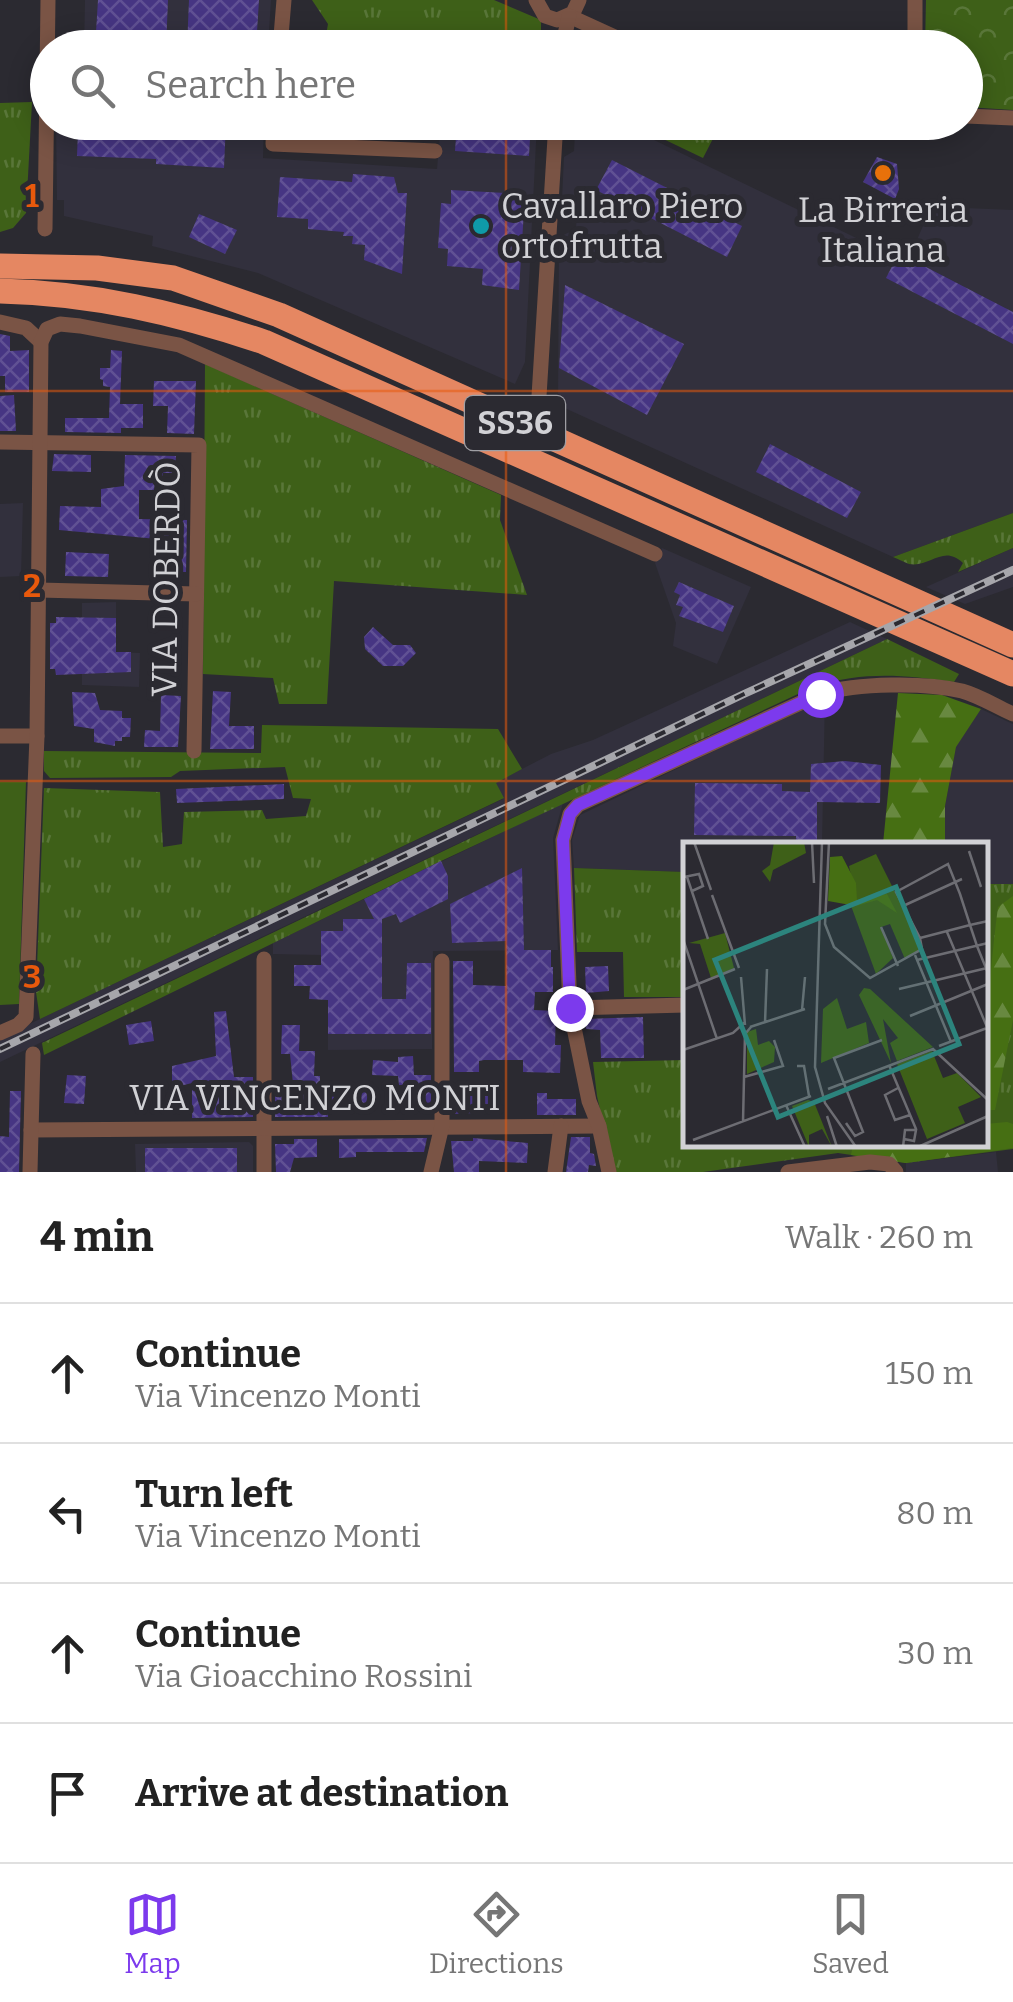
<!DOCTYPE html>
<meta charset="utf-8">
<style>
:root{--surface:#fff;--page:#f6f6f6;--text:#222;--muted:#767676;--line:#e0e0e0;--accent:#7c3aed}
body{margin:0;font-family:Bitter,serif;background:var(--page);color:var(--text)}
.stop{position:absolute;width:30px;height:30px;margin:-22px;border:8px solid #7c3aed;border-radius:50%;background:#fff}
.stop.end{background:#7c3aed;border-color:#fff;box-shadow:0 2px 10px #0008}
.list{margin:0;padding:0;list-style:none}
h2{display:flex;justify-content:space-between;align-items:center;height:130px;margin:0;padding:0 40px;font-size:42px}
h2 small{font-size:32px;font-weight:400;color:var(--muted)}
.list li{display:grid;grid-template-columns:65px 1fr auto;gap:30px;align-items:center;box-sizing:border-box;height:140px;padding:0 40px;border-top:2px solid var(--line)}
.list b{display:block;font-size:38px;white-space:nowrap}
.list p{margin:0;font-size:32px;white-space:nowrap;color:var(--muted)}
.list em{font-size:32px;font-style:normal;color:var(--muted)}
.icon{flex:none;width:55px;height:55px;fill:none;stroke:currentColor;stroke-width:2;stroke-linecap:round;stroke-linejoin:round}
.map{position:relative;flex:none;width:1013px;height:1172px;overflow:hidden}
.search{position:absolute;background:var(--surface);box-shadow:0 5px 25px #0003;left:30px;right:30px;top:30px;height:110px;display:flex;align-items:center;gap:25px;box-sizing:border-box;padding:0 35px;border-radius:55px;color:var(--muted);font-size:38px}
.sheet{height:690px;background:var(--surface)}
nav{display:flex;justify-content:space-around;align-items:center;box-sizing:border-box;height:140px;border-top:2px solid var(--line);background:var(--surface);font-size:28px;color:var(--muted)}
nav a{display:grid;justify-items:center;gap:5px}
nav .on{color:var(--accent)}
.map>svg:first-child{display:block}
.built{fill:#32303d}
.grass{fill:url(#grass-tufts)}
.forest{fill:url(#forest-firs)}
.park{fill:url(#park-crowns)}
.pitch{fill:#3e6018}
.building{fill:url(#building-cross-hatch)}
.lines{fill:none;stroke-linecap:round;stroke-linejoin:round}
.minor{stroke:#7a5445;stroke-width:15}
.highway{stroke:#e58762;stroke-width:25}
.rail-casing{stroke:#a6a6ab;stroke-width:8}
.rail{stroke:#2b2a31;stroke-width:4;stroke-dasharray:11;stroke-linecap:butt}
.route{stroke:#7c3aed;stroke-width:12}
.grid{fill:none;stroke:#e8590c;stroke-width:2.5;stroke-opacity:0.55}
.food-dot{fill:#e8710a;stroke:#2b2a31;stroke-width:4}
.culture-dot{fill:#0f9aa8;stroke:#2b2a31;stroke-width:4}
.labels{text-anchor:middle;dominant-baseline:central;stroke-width:10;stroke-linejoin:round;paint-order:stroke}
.shield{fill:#2b2a31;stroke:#9f9fa4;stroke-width:2.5}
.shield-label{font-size:32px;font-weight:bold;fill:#d1d1d5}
.poi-label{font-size:35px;fill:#d1d1d5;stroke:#2b2a31;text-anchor:start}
.street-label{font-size:35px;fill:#d1d1d5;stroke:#2b2a31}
.inset-road{fill:none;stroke:#6d6d73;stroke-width:2.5}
.view{fill:#2c847d;fill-opacity:0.15;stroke:#2c847d;stroke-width:5}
.inset-edge{fill:none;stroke:#d1d1d5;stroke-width:5}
.grid-label{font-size:32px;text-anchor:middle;font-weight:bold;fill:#e8590c;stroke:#2b2a31;stroke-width:10;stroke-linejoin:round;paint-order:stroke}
</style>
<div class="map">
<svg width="1013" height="1172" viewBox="0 0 1013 1172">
<defs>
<pattern id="grass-tufts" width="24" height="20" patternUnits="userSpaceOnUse" patternTransform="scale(2.5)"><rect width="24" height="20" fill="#3e6018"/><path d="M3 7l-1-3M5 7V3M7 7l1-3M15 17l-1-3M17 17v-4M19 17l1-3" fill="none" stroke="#597639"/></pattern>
<pattern id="forest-firs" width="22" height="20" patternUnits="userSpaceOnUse" patternTransform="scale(2.5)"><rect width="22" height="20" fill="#466f13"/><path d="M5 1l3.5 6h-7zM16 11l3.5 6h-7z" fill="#688940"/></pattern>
<pattern id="park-crowns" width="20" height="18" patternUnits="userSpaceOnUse" patternTransform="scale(2.5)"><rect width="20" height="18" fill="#3e6018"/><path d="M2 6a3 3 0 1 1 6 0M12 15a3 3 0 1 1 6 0" fill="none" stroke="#597639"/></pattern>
<pattern id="building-cross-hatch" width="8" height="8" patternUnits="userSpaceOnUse" patternTransform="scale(2.5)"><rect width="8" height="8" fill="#463583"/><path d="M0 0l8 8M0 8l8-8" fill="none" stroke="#605194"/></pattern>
</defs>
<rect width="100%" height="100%" fill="#2b2a31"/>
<g class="built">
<path d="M85,0h186l-3,47 -184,1z"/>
<path d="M56,123h208l-1,35 174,11 4,-46h96l-12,239 -10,22 -257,-111 -106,-27 1,-10 -89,-20v-16h-7z"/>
<path d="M569,123h50l394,191v199l-120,44 -335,-152 1,-168 17,-8 1,-20 -15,-10 2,-42 10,-6 1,-19z"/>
<path d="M917,206l96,4v102l-104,-54 14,-32 -14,-9z"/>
<path d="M23,503l-2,73 -21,1v-73z"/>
<path d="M662,548l89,39 -34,77 -44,-18 3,-23 -21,-60z"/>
<path d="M1013,548v39l-48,17 -39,-17z"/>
<path d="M116,602v50l24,1 -1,34 -57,-2v-82z"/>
<path d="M850,622l37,17 -887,423v-24l503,-239 -8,-16 56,-29 42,-14z"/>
<path d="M825,698l-3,146h-136l-1,28 -111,-4 -2,-28 8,-25z"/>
<path d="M981,709l32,15v160h-27v-40h-41v-38l11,-60z"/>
<path d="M563,803l-10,35 5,112 -125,1 -1,98 -104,1v-50h-7v-45l-48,-1v-11z"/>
<path d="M249,1142l4,4v26h-117l-1,-28z"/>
<path d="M996,1152l2,20h-92v-9z"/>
</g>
<g class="grass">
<path d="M312,0h182l47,20v27h-217l4,-23z"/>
<path d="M32,102l-6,111 -13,15 -13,4v-129z"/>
<path d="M630,123l91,-1v1l-18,35z"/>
<path d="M205,364l296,131 -1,25 27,75 -193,-14 -7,123h-48l-6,-26 -70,-4z"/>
<path d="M1013,513v35l-55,24 5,-9c-20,-19 -33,5 -54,1 -6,-2 -10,-5 -16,-7z"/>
<path d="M887,639l72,35 -5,8c-52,-7 -90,-11 -141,5l-372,174 -397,194 -2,-12z"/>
<path d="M262,725l236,4 24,40 -26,14 8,15 -464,221 -4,-27 8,-204 116,4 3,55 19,-3 2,-32 78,-2 4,9 40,-3 5,-17 -18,-1 -8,-31 -105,4 -9,6 -121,1 -6,-7v-20l217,2z"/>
<path d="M574,868l111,4v125h-61l-1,-45h-46z"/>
<path d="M986,884h27v265l-107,14 -68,-10 -135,19h-89l-17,-76 -4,-34 92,-2 1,84h300z"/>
</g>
<g class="forest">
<path d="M898,693l44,2 39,14 -25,38 -11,59v38h-62z"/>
<path d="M1013,896v124l-18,90h-9c-1,-68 3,-135 12,-203z"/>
<path d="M1007,1122l6,2v24l-107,15 -55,-8 2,-10 133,-1v-20z"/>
</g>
<path class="park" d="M926,0h87v110l-47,-3v-59l-41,-1z"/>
<path class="pitch" d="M0,782h26l-7,222 -19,1z"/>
<g class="building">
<path d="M98,0h70l-2,48h-71z"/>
<path d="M189,0h70l-3,48h-69z"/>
<path d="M158,122h68l-2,46 -68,-4v-5l-79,-3 1,-26 79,4z"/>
<path d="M457,122h74l-2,34 -74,-5z"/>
<path d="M877,157l20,7 2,25 -4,10 -32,-17z"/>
<path d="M612,160l130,66 -15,31 -131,-67z"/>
<path d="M353,174l41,3 4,16h9l-5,81 -38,-14 1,-15 -13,-1 1,-8h-10l1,-4 -36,-3v-10l-31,-2 3,-40 72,5z"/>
<path d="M451,190l74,4 -6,96 -37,-5 1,-16 -36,-3 1,-17 -10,-1 3,-45 10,1z"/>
<path d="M199,214l38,16 -12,24 -36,-17z"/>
<path d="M899,253l114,59v32l-127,-66z"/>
<path d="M565,285l119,59 -37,71 -88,-47z"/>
<path d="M0,334l10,2v15l19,-1v42h-24v-16h-5z"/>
<path d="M111,350l11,1 -2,53h23v24h-22v5l-56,-1v-14h44l1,-31 -7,-1v-6l-3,-1v-11h10z"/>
<path d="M154,381h42l-2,53 -27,-1 1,-27h-15z"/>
<path d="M14,395l2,36h-16v-35z"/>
<path d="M770,444l91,48 -14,26 -91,-46z"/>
<path d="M54,454l37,1v17l-39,-1z"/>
<path d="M125,455l51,1 -1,17h-12l-1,9 -7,-1 -1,9h-15v29l48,1 -1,52h-19l1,-32 -109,-10 1,-24 41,1v-18l23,-3z"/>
<path d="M66,552l43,2 -1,23 -43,-1z"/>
<path d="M679,582l55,24 -11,26 -44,-16 4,-9 -7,-2 4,-10 -6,-3z"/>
<path d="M56,617l60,1v34h15v20l-75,3 -1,-6h-5v-46h6z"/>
<path d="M373,627l20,18h17l6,8 -13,13h-20l-18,-17 -1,-12z"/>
<path d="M213,691l18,1 -2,34h25v23h-44z"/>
<path d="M72,692l23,1 5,17 22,1v7h9l-1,19h-8v4h-7v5l-21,-4v-13l-20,-3z"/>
<path d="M161,695l20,1 -3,51h-34l1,-17 15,1z"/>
<path d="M845,761l36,4 -1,38 -63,-1v42h-21v-8l-102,-1 1,-52 87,1v7l28,1 1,-28z"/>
<path d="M284,784v15l-107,4 -1,-14z"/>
<path d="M441,861l7,15v23l-48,24 -4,-9 -14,5v80h24l1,-36h24v71h-103v-34l-19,-1 1,-13h-16v-21h27v-34h22v-12h31l-10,-20z"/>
<path d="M522,868l2,82h27v17h2v25h-18l-1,18 22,1 -1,34h6l-1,28 -37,-1v-12h-39l-5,1v11h-25l-1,-111h20v24l33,1v-45l-54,2 -2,-39z"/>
<path d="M608,966l1,25 -23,2 -1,-26z"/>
<path d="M226,1011l8,66h19v40l-61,1v-35l-20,5v-22l44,-10 -2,-44z"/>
<path d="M643,1017l1,41h-43l-1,-28 -14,-1 -2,-10z"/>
<path d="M151,1021l3,20 -25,4 -3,-20z"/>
<path d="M282,1025h18l-1,26h16l-1,25h6v8h52l-1,25 -43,-1v9h-53v-34l18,1 -3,-30h-9z"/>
<path d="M413,1056l1,19h17v36l-17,-2v-24h-15l-1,-9 -26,-1 1,-15 25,2v-5z"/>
<path d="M67,1075l19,1 -2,28 -20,-1z"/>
<path d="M10,1091h11l-2,81h-19v-36l9,1z"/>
<path d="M495,1091v21l-40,2 -1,-21z"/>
<path d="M537,1093h10v6h29v16h-39z"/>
<path d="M571,1137h19v16l4,1 2,12 -7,-1 -1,7h-22z"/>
<path d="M427,1138l-3,14h-68v5l-17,1v-19z"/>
<path d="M473,1138l55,5 -1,20 -48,-2v11h-25l-3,-31h22z"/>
<path d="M294,1139h23v18l-23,1 -4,14h-14l-1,-28h19z"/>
<rect x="145" y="1148" width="92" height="24"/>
</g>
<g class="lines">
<g class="minor">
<path d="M536,0l9,16 12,4 16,-7 6,-13"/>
<path d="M569,16l70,32"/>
<path d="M280,48l4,-48"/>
<path d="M562,48l7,-32"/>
<path d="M915,48v-48"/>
<path d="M966,116l47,2"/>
<path d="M274,122l-1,22 162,7"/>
<path d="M45,229l3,-229"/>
<path d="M0,322l26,6 15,14"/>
<path d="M539,396l17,-274"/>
<path d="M0,442l199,3 -5,306"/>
<path d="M39,590l157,4"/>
<path d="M0,736h37"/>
<path d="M264,959v213"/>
<path d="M570,1008l116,-3"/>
<path d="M0,1033l18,-8 8,-8 11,-281 4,-394 6,-13 13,-5 20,2 99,19 476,209"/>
<path d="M31,1130l568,-4"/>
<path d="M30,1172l3,-118"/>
<path d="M431,1172l11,-46v-165"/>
<path d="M555,1172l6,-46"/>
<path d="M609,1172l-10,-46 -10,-25 -19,-93 -7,-168 7,-26 8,-9 242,-111c38,-11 104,-12 142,-3 18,5 35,16 51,23"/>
<path d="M788,1172l82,-10 19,2 7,8"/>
</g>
<g class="highway">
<path d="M0,266l97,2 76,10 106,37 734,330"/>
<path d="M0,291c92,2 177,22 264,51l749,332"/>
</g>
<g class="rail-casing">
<path id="rail" d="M0,1049l744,-355 269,-124"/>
</g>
<use href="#rail" class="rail"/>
</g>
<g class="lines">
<path class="route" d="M570,1008l-7,-168 7,-26 8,-9 242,-111"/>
</g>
<path class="grid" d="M506,0v48M506,122v1050M0,391h1013M0,781h1013"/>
<circle class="food-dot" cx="883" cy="173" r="10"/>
<circle class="culture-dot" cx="481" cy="226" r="10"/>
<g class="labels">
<rect class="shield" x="465" y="396" width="100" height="54" rx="8"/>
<g class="shield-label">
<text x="515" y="423">SS36</text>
</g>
<g class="poi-label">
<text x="501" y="206">Cavallaro Piero<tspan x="501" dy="40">ortofrutta</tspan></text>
<text x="883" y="210" text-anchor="middle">La Birreria<tspan x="883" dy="40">Italiana</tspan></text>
</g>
<g class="street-label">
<text transform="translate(166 579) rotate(-89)">VIA DOBERDÒ</text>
<text x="315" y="1098">VIA VINCENZO MONTI</text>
</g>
</g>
<g transform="translate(683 842)">
<rect width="305" height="305" fill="#2b2a31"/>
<path d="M193,12l47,94 -18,11 -15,-35 -9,3 12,31 -17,16 -26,-71 6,-3 -7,-34zM181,146l6,1 63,58 -36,14 -7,-18 8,-5 -15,-19 8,44 -32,-68zM154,156l10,31 19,-7 3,21 -48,20 2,-54zM73,187l2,16 11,-4 6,6 -1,15 -27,12v-42zM125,258l6,2 18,45 -10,-18 -13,6v12l-17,-41z" fill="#3e6018"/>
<path d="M159,14l14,27 1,17 30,-6 10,19 -20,-13 -21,6 -28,-5 2,-44z" fill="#466f13"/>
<path d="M91,0h30l2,11 -33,17 -3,12 -8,-11 8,-6zM42,91l9,35 -23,10 -11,-34 -11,-1z" fill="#3e6018"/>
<path d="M249,209l11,27 14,-5 24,24 -23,10 7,16 -38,16 -30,-75z" fill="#3e6018"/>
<path class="inset-road" d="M11,0l17,48M129,0l2,41M139,0l-7,225 10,36 31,44M146,0l-4,82 9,23 36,31 52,-29 -2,-11M286,9l12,36M1,35l15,-3 4,12 -11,5M4,35l21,62M29,53l27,73M220,64l59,-27M305,79l-18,4 -23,6 -27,7 -24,-46 52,-28 12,30 10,31 7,21 11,27M198,85l17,39M264,90l40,95M0,97l34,100M232,113l36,87M234,118l71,-17M58,135l4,48M216,147l88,-21M0,148l52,-21M119,168l3,-33M227,174l78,-32M82,181l2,-54M67,185l55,-18M256,204l48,-18M0,208l50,-17 12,-11M206,223l27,64M114,224h7l5,30M61,235l39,-11 -9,-26M215,246l-13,7 10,25 15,-5M145,247l105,-40 55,51M103,263l19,42M144,274l10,31M60,280l2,-88 6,-7M163,281l9,13 8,-4 -29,-74 48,-18M10,298l118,-44M220,305l2,-17h11l-2,11 -10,-2M235,305l70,-31"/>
<path class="view" d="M213,45l63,157 -181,73 -63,-157z"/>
<rect width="305" height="305" class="inset-edge"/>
</g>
<g class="grid-label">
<text x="32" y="207">1</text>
<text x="32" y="597">2</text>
<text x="32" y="988">3</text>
</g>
</svg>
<div class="stop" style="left:820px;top:694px"></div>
<div class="stop end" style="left:570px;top:1008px"></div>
<div class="search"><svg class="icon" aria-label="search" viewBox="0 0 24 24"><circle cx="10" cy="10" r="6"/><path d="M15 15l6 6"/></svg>Search here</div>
</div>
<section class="sheet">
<h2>4 min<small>Walk · 260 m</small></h2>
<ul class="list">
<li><svg class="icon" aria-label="ahead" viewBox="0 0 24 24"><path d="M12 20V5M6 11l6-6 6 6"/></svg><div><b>Continue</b><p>Via Vincenzo Monti</p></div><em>150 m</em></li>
<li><svg class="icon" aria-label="left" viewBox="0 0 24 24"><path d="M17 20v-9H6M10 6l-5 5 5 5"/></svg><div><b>Turn left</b><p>Via Vincenzo Monti</p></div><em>80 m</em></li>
<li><svg class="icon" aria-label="ahead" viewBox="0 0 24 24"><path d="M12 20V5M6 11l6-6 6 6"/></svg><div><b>Continue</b><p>Via Gioacchino Rossini</p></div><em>30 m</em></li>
<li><svg class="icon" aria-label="arrive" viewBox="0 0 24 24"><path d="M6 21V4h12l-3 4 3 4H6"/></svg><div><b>Arrive at destination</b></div></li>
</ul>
</section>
<nav>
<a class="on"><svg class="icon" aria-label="map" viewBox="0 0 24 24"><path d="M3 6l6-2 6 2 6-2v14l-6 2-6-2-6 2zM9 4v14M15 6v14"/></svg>Map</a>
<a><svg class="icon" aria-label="directions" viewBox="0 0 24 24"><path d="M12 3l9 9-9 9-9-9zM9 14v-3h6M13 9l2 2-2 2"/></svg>Directions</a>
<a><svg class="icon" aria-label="saved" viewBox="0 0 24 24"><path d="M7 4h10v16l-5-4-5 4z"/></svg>Saved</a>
</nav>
